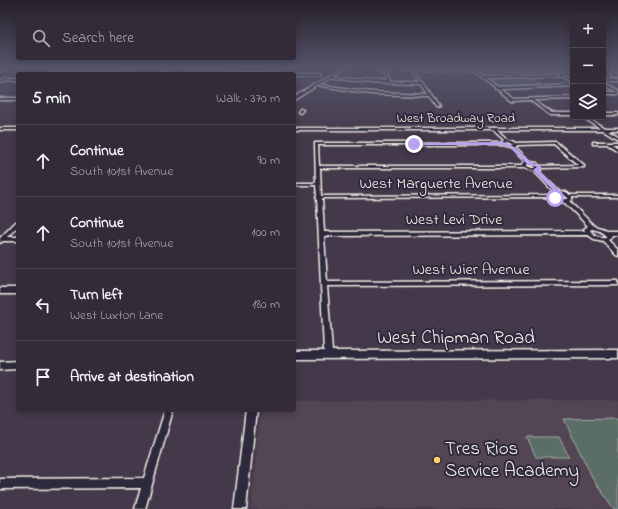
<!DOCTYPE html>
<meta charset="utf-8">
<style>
:root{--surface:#332b38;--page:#3b3340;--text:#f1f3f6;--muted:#a9a7ae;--line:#4e4753}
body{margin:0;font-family:"Indie Flower",sans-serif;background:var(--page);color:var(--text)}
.controls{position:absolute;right:12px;top:12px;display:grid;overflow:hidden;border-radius:4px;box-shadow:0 2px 6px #0003}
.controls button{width:36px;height:36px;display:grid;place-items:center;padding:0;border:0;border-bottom:1px solid var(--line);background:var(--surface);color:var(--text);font:20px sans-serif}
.stop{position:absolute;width:12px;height:12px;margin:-9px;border:3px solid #bca0f2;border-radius:50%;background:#fff}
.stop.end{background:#bca0f2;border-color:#fff;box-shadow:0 1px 4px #0008}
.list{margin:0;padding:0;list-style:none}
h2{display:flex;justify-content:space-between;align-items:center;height:52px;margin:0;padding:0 16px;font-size:17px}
h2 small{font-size:13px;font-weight:400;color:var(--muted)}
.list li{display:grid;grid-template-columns:26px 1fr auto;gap:12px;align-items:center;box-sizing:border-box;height:72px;padding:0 16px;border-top:1px solid var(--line)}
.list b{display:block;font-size:15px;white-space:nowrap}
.list p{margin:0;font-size:13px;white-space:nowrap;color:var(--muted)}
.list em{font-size:13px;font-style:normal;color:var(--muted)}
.icon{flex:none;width:22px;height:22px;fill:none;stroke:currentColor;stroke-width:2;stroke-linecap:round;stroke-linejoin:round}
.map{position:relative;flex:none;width:618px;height:509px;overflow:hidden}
.search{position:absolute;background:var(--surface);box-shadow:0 2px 6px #0003;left:16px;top:16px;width:280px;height:44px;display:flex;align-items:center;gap:10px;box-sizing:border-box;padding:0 14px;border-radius:4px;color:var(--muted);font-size:15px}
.panel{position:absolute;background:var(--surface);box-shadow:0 2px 6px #0003;left:16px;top:72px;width:280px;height:340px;border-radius:4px}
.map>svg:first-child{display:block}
.built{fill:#534453}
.green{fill:#5a6d66;stroke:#a7afa7}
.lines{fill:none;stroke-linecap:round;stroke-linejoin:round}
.minor-casing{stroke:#f4f1e8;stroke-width:3}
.tertiary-casing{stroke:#f4f1e8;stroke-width:3}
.secondary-casing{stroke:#f4f1e8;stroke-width:3}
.minor{fill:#2f2a3d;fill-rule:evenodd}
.tertiary{fill:#2f2a3d;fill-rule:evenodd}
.secondary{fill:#2f2a3d;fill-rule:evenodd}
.route{fill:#bca0f2}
.poi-dot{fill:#ffd166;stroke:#2f2a3d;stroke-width:1.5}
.labels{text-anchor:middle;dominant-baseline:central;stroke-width:4;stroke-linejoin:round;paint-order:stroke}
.far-street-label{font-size:13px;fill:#f4f1e8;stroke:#2f2a3d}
.street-label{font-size:16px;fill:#f4f1e8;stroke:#2f2a3d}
.near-street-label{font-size:19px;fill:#f4f1e8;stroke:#2f2a3d}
.near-poi-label{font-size:19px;fill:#f4f1e8;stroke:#2f2a3d;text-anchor:start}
</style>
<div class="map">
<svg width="618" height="509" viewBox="0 0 618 509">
<rect width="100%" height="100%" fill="#44394a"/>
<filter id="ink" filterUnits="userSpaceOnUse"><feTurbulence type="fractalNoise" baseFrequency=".025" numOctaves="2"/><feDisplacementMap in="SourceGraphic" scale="8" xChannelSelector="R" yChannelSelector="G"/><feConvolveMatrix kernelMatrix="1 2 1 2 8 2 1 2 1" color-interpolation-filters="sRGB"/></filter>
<g filter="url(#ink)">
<path class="built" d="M618,400v109h-367l9,-99h34v-9z"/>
<g class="green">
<path d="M185,69h29l-4,5h-29z"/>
<path d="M528,77l15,8 -44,2 -12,-9z"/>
<path d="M618,418v91h-4l-21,-30 -29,-60z"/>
<path d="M527,437h32l10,20h-33z"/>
</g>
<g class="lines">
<g class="minor-casing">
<g id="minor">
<path d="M95,67h38l-18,2z"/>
<path d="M217,67h2l-3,5 104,1 1,1 -1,1 -108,-1z"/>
<path d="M410,67h2l10,15h2v2l15,22 -1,1h-2l-7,-11 -57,-2 -57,-9 1,-1 56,8 56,2 -7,-10 -49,-1 -42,-7 1,-1 41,6h15l-2,-6 -5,-2 1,-1 6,2 3,8h30z"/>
<path d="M474,69h2l8,7 78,-2 11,6v2l-12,-6 -75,2 12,9 75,-3v2l-73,3 14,10 59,-2v2l-40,1 19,13h21v2h-23l-20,-15 -18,1 -15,-12h-2v-2l-21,-16z"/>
<path d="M51,73h72l1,1h-74z"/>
<path d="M155,73h18l1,1h-20z"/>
<path d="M610,74h8v2h-7z"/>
<path d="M6,78h12v2h-11l-7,3v-2z"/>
<rect x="603" y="79" width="15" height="2"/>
<rect x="603" y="92" width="15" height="2"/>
<rect x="0" y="98" width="18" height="2"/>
<path d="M300,109l3,1 -3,3 -2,-1z"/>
<rect x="603" y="113" width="15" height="2"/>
<path d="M582,117h4l32,19v3z"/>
<path d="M493,128h2l13,12 5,1 3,2 40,-1 28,23v2h-2l-41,1v2l-3,1 21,20 7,1 4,3h48v2h-46v3l-2,2 24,24 10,3 3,2h11v4h-6l-2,4 -2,1 10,10v6l-2,-1 -13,-14 -9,-2 -6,-4 -264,1 3,46 291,-1v4l-291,1 5,65 286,-1v8l-324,1v-8h30l-7,-153 -1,-1 1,-1 -1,-11h-22v-2h22l-1,-40h186l3,-3 -11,-10zM506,142l5,1 2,2h-4l-4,-2zM554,144l24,21 -39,1 -2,-3 -6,-1 -16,-15 3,-2zM318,145h185l8,2 14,15 -3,2v2h-203zM527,164l7,1 2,3h-4l-5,-2zM320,168h205l9,3 19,20 -3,2v2l-229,1zM555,194h8l5,4v1h-6zM552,197l6,4 7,2 23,23 -4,3 1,2 -261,1 -2,-34zM592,229l8,2 6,5v1c-7,1 -12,-1 -16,-7z"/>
<path d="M593,142h25v2h-6l6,4v3l-11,-7h-14z"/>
<path d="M18,221v5l-11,11h11v4h-15l-3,2v-5l16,-16z"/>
<rect x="0" y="288" width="18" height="6"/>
<path d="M18,361v8l-18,1v-8z"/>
<path d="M165,410h8l-28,99h-10l6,-21 -141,1v-10l144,-1z"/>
</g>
</g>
<g class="tertiary-casing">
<g id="tertiary">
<path d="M344,67h3l-53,33v-3z"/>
<path d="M360,67l85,2 128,-1v2l-128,1 -84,-3z"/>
<rect x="603" y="68" width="15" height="2"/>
<path d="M246,410h10l-10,99h-12z"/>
</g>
</g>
<g class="secondary-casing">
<g id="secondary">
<path d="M6,67h4l-10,4v-2z"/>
<path d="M566,67l7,1v2l-7,-2z"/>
<path d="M603,83l15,7v2l-15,-7z"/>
<rect x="0" y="128" width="18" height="2"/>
<rect x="294" y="128" width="324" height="2"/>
</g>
</g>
<use href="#minor" class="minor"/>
<use href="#tertiary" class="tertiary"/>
<use href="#secondary" class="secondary"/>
</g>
</g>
<linearGradient id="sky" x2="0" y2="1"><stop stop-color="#251f29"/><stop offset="0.49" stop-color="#56546b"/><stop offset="1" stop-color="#56546b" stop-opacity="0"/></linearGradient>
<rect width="618" height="138" fill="url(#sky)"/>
<path class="route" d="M503,142c18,5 20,18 37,24l2,2 -3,2 21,22 -5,2 1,5h-3l-4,-5 5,-3 -21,-21 4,-3 -10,-3 -17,-17 -7,-2h-89l-2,-1 2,-1z"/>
<circle class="poi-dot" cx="437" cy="460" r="4"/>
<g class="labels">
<g class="far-street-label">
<text x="456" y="118">West Broadway Road</text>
</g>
<g class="street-label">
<text x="436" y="184">West Marguerte Avenue</text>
<text x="454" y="220">West Levi Drive</text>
<text x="471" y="270">West Wier Avenue</text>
</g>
<g class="near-street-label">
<text x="456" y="338">West Chipman Road</text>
</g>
<g class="near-poi-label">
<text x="445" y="449">Tres Rios<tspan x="445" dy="22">Service Academy</tspan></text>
</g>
</g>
</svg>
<div class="controls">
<button>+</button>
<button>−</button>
<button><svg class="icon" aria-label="layers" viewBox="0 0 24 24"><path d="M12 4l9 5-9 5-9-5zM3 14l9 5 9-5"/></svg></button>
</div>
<div class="stop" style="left:555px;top:198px"></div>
<div class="stop end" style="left:414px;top:144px"></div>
<div class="search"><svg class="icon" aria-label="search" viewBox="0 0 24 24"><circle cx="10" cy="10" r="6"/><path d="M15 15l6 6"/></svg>Search here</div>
<section class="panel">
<h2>5 min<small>Walk · 370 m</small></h2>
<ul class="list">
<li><svg class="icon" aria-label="ahead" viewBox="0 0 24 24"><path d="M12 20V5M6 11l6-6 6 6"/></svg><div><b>Continue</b><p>South 101st Avenue</p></div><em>90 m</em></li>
<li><svg class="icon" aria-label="ahead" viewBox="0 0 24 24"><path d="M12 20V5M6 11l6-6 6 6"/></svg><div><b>Continue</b><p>South 101st Avenue</p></div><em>100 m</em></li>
<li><svg class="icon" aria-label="left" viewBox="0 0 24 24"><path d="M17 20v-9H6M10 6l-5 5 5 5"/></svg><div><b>Turn left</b><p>West Luxton Lane</p></div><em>180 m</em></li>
<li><svg class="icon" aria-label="arrive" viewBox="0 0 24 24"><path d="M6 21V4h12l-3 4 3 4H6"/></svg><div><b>Arrive at destination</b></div></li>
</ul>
</section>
</div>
